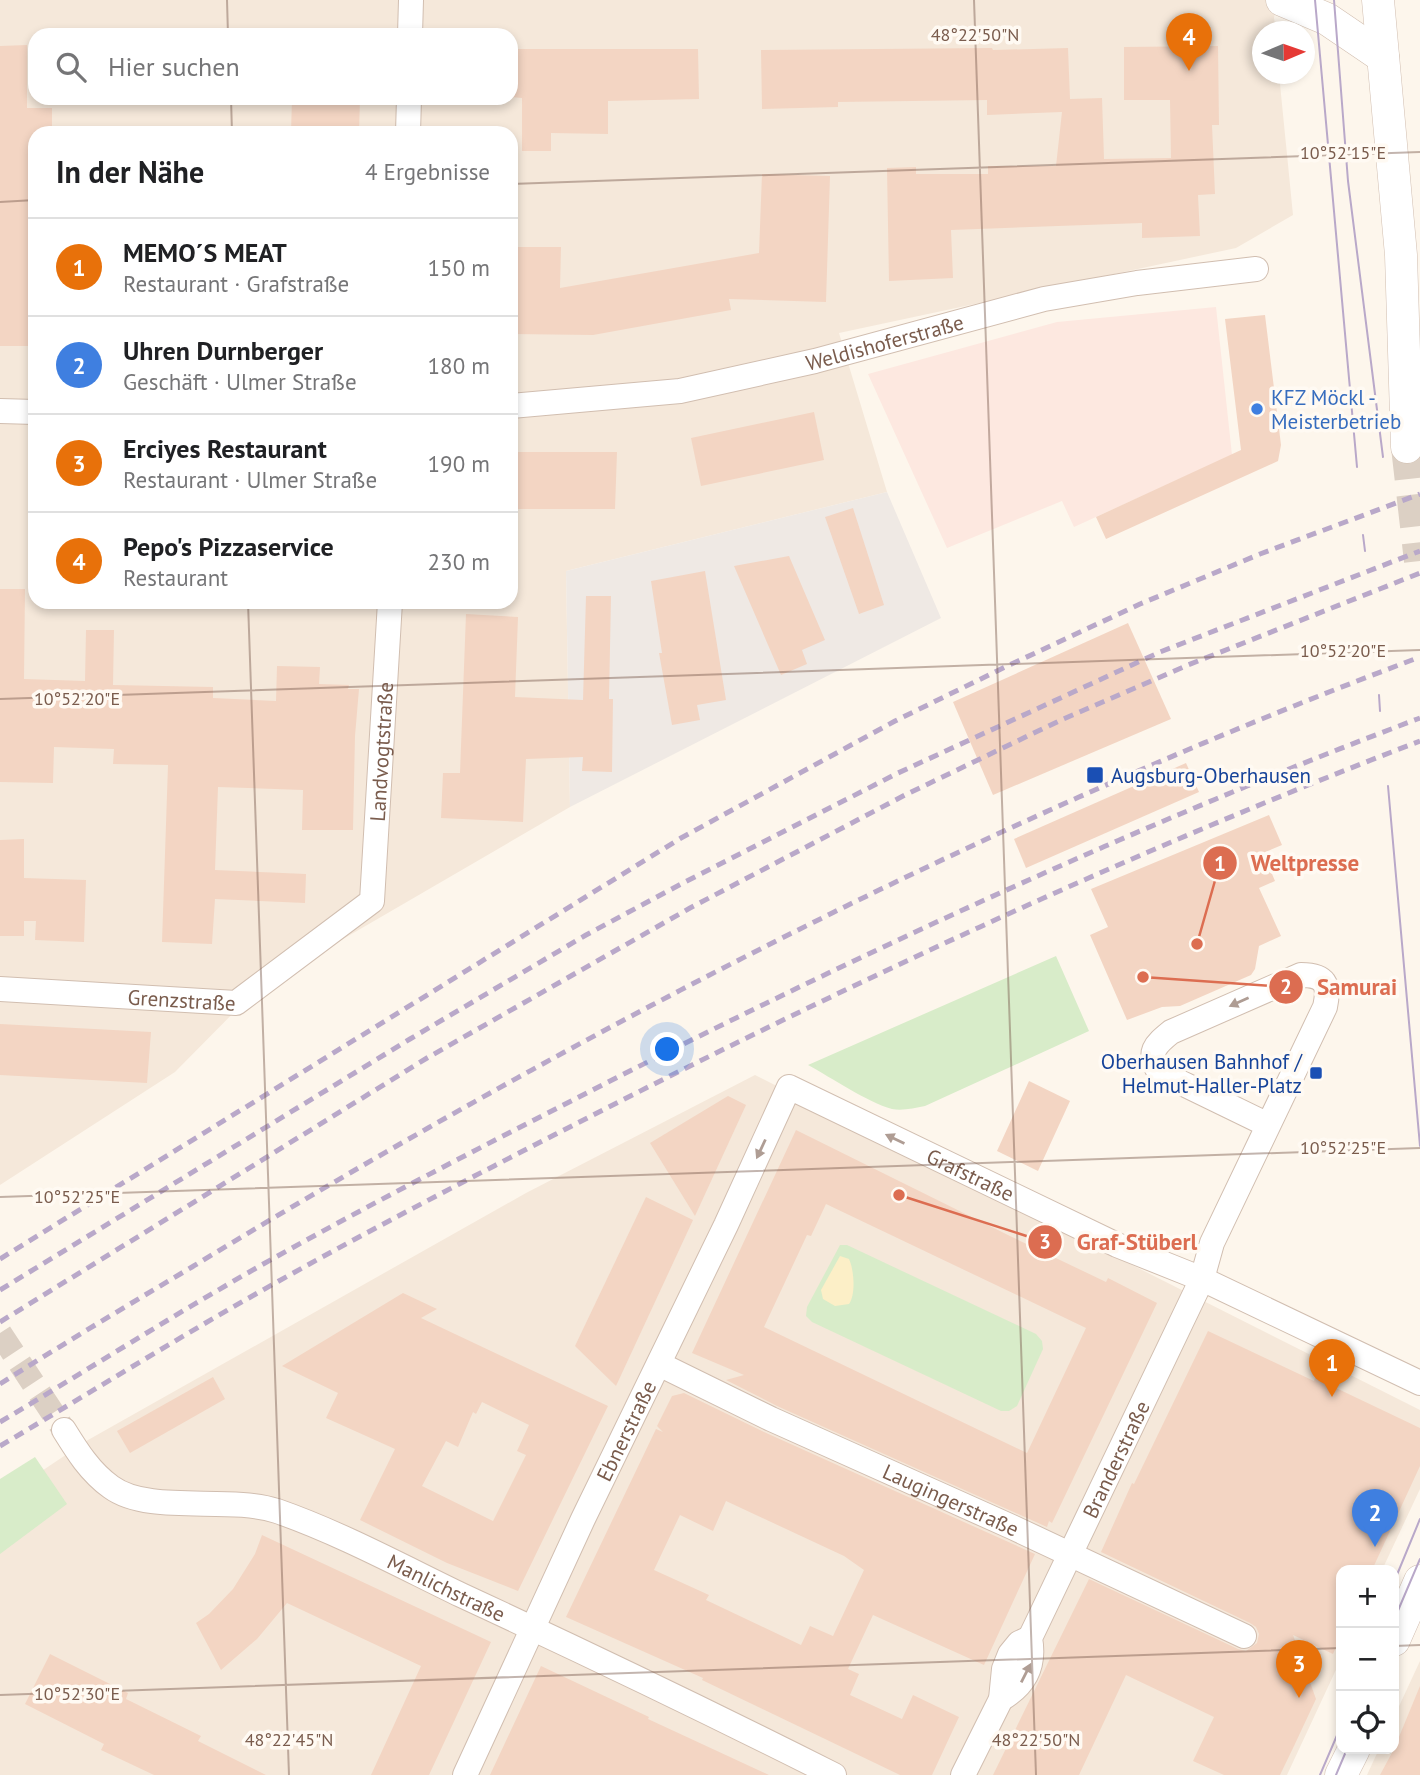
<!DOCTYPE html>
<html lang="de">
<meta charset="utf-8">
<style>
:root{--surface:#fff;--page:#f6f6f6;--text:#202124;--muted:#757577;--line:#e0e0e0;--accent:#db2777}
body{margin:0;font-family:"PT Sans",sans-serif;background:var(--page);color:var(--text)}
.controls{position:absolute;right:21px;bottom:21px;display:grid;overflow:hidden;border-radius:14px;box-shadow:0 4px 10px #0003}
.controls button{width:63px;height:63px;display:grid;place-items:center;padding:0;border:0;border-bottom:2px solid var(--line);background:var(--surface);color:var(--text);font:35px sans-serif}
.compass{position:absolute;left:1252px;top:21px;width:63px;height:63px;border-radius:50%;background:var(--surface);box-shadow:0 4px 10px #0003;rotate:88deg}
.you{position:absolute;left:668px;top:1050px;width:24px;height:24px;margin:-18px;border:5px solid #fff;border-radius:50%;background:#1a73e8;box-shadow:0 0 0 10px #1a73e833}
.badge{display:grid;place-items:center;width:46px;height:46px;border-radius:50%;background:var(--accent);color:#fff;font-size:23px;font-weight:700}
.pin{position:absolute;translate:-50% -58px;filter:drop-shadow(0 2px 4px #0008)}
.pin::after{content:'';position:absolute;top:37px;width:24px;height:21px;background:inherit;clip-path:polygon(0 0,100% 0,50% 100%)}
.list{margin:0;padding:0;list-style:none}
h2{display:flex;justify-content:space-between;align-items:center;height:91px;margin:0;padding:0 28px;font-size:30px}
h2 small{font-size:23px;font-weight:400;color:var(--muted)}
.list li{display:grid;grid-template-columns:46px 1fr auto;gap:21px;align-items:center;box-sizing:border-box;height:98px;padding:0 28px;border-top:2px solid var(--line)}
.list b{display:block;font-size:26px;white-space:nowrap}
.list p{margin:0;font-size:23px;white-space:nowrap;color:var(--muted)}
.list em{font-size:23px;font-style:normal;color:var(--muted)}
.icon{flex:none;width:38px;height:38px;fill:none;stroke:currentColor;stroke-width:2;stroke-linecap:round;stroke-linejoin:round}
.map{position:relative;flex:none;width:1420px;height:1775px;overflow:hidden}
.search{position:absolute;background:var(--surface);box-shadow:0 4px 10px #0003;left:28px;top:28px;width:490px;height:77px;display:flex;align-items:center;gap:18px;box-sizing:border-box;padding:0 24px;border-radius:21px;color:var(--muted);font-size:26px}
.panel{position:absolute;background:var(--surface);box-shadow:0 4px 10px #0003;left:28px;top:126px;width:490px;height:483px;border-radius:21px}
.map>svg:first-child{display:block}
.residential{fill:#f5e8da;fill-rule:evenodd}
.commercial{fill:#fde8e0}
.industrial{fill:#efe9e4}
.green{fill:#d8ecc9}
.sand{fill:#fcefc7}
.building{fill:#f3d5c3;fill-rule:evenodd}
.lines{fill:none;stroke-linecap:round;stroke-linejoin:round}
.minor-tunnel{stroke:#dcd0c4;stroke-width:24;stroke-dasharray:24 12;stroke-linecap:butt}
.tertiary-tunnel{stroke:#dcd0c4;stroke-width:32;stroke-dasharray:32 16;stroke-linecap:butt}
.minor-casing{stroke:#d1beb0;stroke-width:26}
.tertiary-casing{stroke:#d1beb0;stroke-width:33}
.minor{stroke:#fff;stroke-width:24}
.tertiary{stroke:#fff;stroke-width:32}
.tram{stroke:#b9a8c9;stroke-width:2}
.rail{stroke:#b9a8c9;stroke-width:5;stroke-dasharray:10 7;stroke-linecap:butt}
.oneway{fill:#af9d94}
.ticks{fill:none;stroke:#7a5c4d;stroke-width:2;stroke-opacity:0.45}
.shop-dot{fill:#3f7fe0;stroke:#fffaf3;stroke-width:2.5}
.transit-dot{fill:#1a4fb4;stroke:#fffaf3;stroke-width:2.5}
.labels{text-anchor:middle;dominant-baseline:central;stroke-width:7;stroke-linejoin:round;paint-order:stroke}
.street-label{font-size:21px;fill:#7a5c4d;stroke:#fffaf3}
.shop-label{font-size:21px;fill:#366cbe;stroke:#fffaf3;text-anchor:start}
.transit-label{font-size:21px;fill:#164399;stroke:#fffaf3;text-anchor:start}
.ticks-label{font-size:18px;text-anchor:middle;fill:#7a5c4d;stroke:#fffaf3;stroke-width:7;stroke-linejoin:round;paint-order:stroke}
.leader{fill:none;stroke:#dc6d51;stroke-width:2.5}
.callout-dot{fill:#dc6d51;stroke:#fffaf3;stroke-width:2.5}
.mark-label{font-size:21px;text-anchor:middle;font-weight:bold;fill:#fff}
.callout-label{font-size:23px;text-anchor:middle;font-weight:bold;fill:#dc6d51;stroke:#fffaf3;stroke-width:7;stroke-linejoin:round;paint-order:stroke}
</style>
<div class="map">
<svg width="1420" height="1775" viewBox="0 0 1420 1775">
<rect width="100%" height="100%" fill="#fdf6ec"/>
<g class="residential">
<path d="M0,0h1277l-3,18 2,13 -14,1v42h17l14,141 -57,33 -397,85 48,159 -321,79 4,236 -313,182 -82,83 -175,113zM35,35h476v63h-476zM35,133h476v469h-476z"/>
<path d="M755,1075l665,335v79l-38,81h-41v89l-54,116h-1287v-276l88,-59 438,-247z"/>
<path d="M1420,1661v114h-53l12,-26h15v-32z"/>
</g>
<path class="commercial" d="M1216,307l16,148 -158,72 -12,-26 -115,47 -79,-174 189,-52z"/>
<path class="industrial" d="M887,492l54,126 -371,189 -4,-236z"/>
<g class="green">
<path d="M1056,956l33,75 -164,75c-11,2 -22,5 -33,3 -25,-7 -60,-31 -84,-44z"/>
<path d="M840,1245h7l189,89 6,7 1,8 -26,57 -8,5h-8l-189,-89 -6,-6 1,-9z"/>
<path d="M35,1457l32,47 -67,50v-75z"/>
</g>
<path class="sand" d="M840,1256l9,3c5,11 7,35 0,45l-14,2 -12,-7 -2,-9z"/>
<g class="building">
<path d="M27,45v63h25v25h-17v4h-4v90h2v40h-4l1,79h-30v-300z"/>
<path d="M1218,46l1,79h-7l3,69 -17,1 2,41 -58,2v-15l-191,7 2,48 -64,3 -2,-113 29,-1v7h72v-8h68l6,-54 -75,3v-15l-149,2v5l-76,2 -1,-59 231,-2 1,2 75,-2 2,51 32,-1 2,61 67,-1 -1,-58h-46v-53z"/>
<path d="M511,49h187l1,50 -91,2v33l-57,-1v18h-29v-53l-11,-1z"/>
<path d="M292,98h68l-1,35h-68z"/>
<path d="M762,174l68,2 -4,126 -97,-3 2,11 -138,25 -82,-1v-87h50l-1,41 199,-35z"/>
<path d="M1265,315l16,130 -3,16 -172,78 -10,-22 145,-67 -16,-131z"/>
<path d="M814,412l10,48 -123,26 -10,-48z"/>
<path d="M511,452h106l-2,57h-104z"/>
<path d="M853,508l31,97 -25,9 -34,-97z"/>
<path d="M789,556l36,84 -23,10 5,14 -26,11 -47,-109z"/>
<path d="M705,571l21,129 -29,5 3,15 -28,5 -13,-72h3l-11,-72z"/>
<path d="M0,589h25l-1,90 61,2 1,-51h28l-1,55 100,2v11l63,3 1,-35 43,1 -1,17 30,1 -1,4h11l-4,47 -2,94h-51l1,-40 -85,-3 -3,83 91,4 -1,29 -90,-4 -3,45 -50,-2 6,-177 -55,-1 1,-15 -60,-2 -1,36 -53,-1z"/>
<path d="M586,596h25l-2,103h4l-1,73 -30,-1 1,-14 -57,2 -3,63 -82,-4 2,-45h17l6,-159 52,3 -3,80 68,3z"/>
<path d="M1128,623l43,96 -178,76 -40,-93z"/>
<path d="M1186,763l13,29 -173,76 -12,-29z"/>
<path d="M1269,815l13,30 -19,8 12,28 -16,7 22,48 -22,10 -4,23 -4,6 -71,31 -18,1 -35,13 -37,-85 18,-8 -17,-38z"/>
<path d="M24,839v39l62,2 -2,62 -49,-2 1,-19h-12v15h-24v-96z"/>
<path d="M0,1024l151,8 -4,51 -147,-8z"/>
<path d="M1029,1081l41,20 -32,70 -41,-20z"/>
<path d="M728,1096l18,9 -51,111 -45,-73z"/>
<path d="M796,1130l214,106 96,46 2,-4 49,25 -105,220 -3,-2 -2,6 -270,-121 -51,-26 18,-5 -52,-22zM826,1204l260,124 -59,125 -263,-126 43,-92 4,1z"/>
<path d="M646,1197l47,23 -77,166 -41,-40z"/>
<path d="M403,1293l34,16 -16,9 187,88 -90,185 -71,-28 -87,-43 35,-71 -69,-31 12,-25 -56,-27zM482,1402l47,23 -12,26 9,4 -33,66 -71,-35 24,-45 12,6 15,-35 3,2z"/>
<path d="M1208,1331l106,50 1,-3 105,50v38l-48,104h-31v66l-8,18 -40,-19 23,64 -22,47 -14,29h-56l-31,-14 21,-44 -88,-42 -47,100h-86l96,-196 149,70 8,2 11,-8 2,-9 -3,-7 -6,-4 -149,-71 31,-69 2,1z"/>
<path d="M213,1377l12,22 -95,54 -13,-22z"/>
<path d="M684,1393l80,39 271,122 -51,111 -111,-50 -25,54 11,5 -9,21 52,24 11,-24 46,22 -27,58h-32l-198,-95 1,-2 -137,-61 90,-188 7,3 -6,-6 15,-30zM726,1501l118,55 20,14 -31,66 -23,-10 -9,19 -95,-45 3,-5 -55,-25 26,-55 33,16z"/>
<path d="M262,1535l229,107 -62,133h-58l50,-109 -134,-63 -30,36 -36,31 -25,-47 13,-9 24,-25 22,-35z"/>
<path d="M50,1654l78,39 -2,6 75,37 -3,5 68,34h-112l-53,-25 3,-6 -79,-40z"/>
<path d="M541,1666l108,51 -1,2 121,56h-279z"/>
<path d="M1420,1686v89h-40l14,-26z"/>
</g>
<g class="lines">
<path class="minor-tunnel" d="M0,1333l64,97"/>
<path class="tertiary-tunnel" d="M1407,447l13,114"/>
<g class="minor-casing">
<g id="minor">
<path d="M410,35l1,-35"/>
<path d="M408,133l1,-35"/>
<path id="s1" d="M511,406l169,-15 135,-30 229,-62 93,-16 119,-14"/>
<path d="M0,411l35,1"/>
<path id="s2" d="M0,989l236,14 136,-102 18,-299"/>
<path id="s3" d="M659,1364l112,55 241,108 232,109"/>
<path id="s4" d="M64,1430c13,21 26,42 47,57 38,28 118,8 166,24 63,22 124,55 184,84 125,58 250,118 373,180"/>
<path id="s5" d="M1001,1699c24,-14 34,-34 29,-61l172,-359 10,-36 113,-236c5,-23 0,-32 -24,-32l-130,57c-16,13 -24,20 -12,40l109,53"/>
<path id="s6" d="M465,1775l118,-256 143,-294 63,-138 328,158 85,34 218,104"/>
<path d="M963,1775l38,-76 3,-30 6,-15 9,-11 11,-5"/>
</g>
</g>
<g class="tertiary-casing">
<g id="tertiary">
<path d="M1282,0l45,19 56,38"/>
<path d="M1378,0l23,255 6,192"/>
<path d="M1394,1640l26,-59"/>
<path d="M1341,1775l13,-26"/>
</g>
</g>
<use href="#minor" class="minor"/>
<use href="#tertiary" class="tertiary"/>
<g class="tram">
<path d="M1315,0l42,467"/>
<path d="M1334,0l14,181 35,276"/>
<path d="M1363,535l2,16"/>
<path d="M1379,695l1,16"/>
<path d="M1388,786l32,360"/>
<path d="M1394,1582l26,-63"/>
<path d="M1394,1620l26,-61"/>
<path d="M1320,1775l21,-49"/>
<path d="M1336,1775l11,-26"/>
</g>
<g class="rail">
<path d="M0,1259l681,-421 214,-117 106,-52 139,-65 120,-50 160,-60"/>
<path d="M0,1290l410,-251 176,-104 95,-51 217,-111 262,-121 260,-101"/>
<path d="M0,1322l427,-264 263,-150 215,-113 156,-75 127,-55 232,-92"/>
<path d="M0,1384c63,-40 128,-79 192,-117 391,-238 799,-449 1228,-610"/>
<path d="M0,1422c91,-54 181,-112 274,-164 111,-62 225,-120 338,-178 264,-134 532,-258 808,-362"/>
<path d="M0,1446c78,-46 155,-94 233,-139 120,-69 243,-132 366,-195 268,-137 540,-263 821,-371"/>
</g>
</g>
<defs><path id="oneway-solid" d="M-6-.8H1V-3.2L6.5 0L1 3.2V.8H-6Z" transform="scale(1.75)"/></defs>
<g class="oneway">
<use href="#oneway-solid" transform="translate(1239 1002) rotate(156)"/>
<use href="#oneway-solid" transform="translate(895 1139) rotate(-154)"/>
<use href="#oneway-solid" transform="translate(761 1149) rotate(115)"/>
<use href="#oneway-solid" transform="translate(1026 1673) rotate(-63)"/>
</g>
<path class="ticks" d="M227,0l1,35M974,0l62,1775M231,98l1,35M511,184l909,-32M0,202l35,-2M248,602l41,1173M0,699l1420,-49M0,1197l1420,-49M1394,1646l26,-1M0,1695l1341,-47"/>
<circle class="shop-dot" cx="1257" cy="409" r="7"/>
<g class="transit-dot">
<rect x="1086" y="766" width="18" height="18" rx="3.5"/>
<rect x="1309" y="1066" width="14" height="14" rx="3.5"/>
</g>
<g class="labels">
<g class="street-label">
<text stroke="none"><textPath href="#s1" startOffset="380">Weldishoferstraße</textPath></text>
<text stroke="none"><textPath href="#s2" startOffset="556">Landvogtstraße</textPath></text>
<text stroke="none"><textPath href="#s2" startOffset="182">Grenzstraße</textPath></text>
<text stroke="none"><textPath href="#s6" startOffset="962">Grafstraße</textPath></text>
<text stroke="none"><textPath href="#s6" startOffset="380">Ebnerstraße</textPath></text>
<text stroke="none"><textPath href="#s5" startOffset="271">Branderstraße</textPath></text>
<text stroke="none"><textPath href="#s3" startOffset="322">Laugingerstraße</textPath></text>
<text stroke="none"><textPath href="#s4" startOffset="430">Manlichstraße</textPath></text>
</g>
<g class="shop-label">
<text x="1271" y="397">KFZ Möckl -<tspan x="1271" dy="24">Meisterbetrieb</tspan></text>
</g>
<g class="transit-label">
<text x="1111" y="775">Augsburg-Oberhausen</text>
<text x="1302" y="1061" text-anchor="end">Oberhausen Bahnhof /<tspan x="1302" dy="24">Helmut-Haller-Platz</tspan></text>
</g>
</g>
<g class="ticks-label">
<text x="975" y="41">48°22'50"N</text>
<text x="1343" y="159">10°52'15"E</text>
<text x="1343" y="657">10°52'20"E</text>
<text x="77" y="705">10°52'20"E</text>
<text x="1343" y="1154">10°52'25"E</text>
<text x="77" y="1203">10°52'25"E</text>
<text x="77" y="1700">10°52'30"E</text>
<text x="289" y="1746">48°22'45"N</text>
<text x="1036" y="1746">48°22'50"N</text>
</g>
<path class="leader" d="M1197 944L1220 863M1143 977L1286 987M899 1195L1045 1242"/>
<g class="callout-dot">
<circle cx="1197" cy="944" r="7"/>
<circle cx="1143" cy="977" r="7"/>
<circle cx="899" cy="1195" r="7"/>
<circle cx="1220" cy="863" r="18"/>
<circle cx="1286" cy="987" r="18"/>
<circle cx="1045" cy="1242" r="18"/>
</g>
<g class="mark-label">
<text x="1220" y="871">1</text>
<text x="1286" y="994">2</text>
<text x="1045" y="1249">3</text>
</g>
<g class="callout-label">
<text x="1305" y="871">Weltpresse</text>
<text x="1357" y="995">Samurai</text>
<text x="1137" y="1250">Graf-Stüberl</text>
</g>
</svg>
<div class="controls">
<button>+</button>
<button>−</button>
<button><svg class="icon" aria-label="locate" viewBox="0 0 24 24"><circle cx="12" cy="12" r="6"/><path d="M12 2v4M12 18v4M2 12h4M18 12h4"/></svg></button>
</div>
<svg class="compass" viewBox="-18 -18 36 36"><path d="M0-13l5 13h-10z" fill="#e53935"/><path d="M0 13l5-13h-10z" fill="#757577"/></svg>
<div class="you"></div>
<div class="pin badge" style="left:1332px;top:1397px;background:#e8710a">1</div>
<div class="pin badge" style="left:1375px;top:1547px;background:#3f7fe0">2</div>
<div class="pin badge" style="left:1299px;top:1698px;background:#e8710a">3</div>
<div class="pin badge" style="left:1189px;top:71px;background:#e8710a">4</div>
<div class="search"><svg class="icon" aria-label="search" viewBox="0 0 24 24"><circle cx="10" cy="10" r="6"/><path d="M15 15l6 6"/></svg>Hier suchen</div>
<section class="panel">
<h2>In der Nähe<small>4 Ergebnisse</small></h2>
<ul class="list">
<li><span class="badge" style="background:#e8710a">1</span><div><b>MEMO´S MEAT</b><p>Restaurant · Grafstraße</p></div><em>150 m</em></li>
<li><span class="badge" style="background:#3f7fe0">2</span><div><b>Uhren Durnberger</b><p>Geschäft · Ulmer Straße</p></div><em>180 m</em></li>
<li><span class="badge" style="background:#e8710a">3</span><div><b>Erciyes Restaurant</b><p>Restaurant · Ulmer Straße</p></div><em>190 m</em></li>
<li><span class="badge" style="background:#e8710a">4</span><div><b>Pepo's Pizzaservice</b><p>Restaurant</p></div><em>230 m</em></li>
</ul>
</section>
</div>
